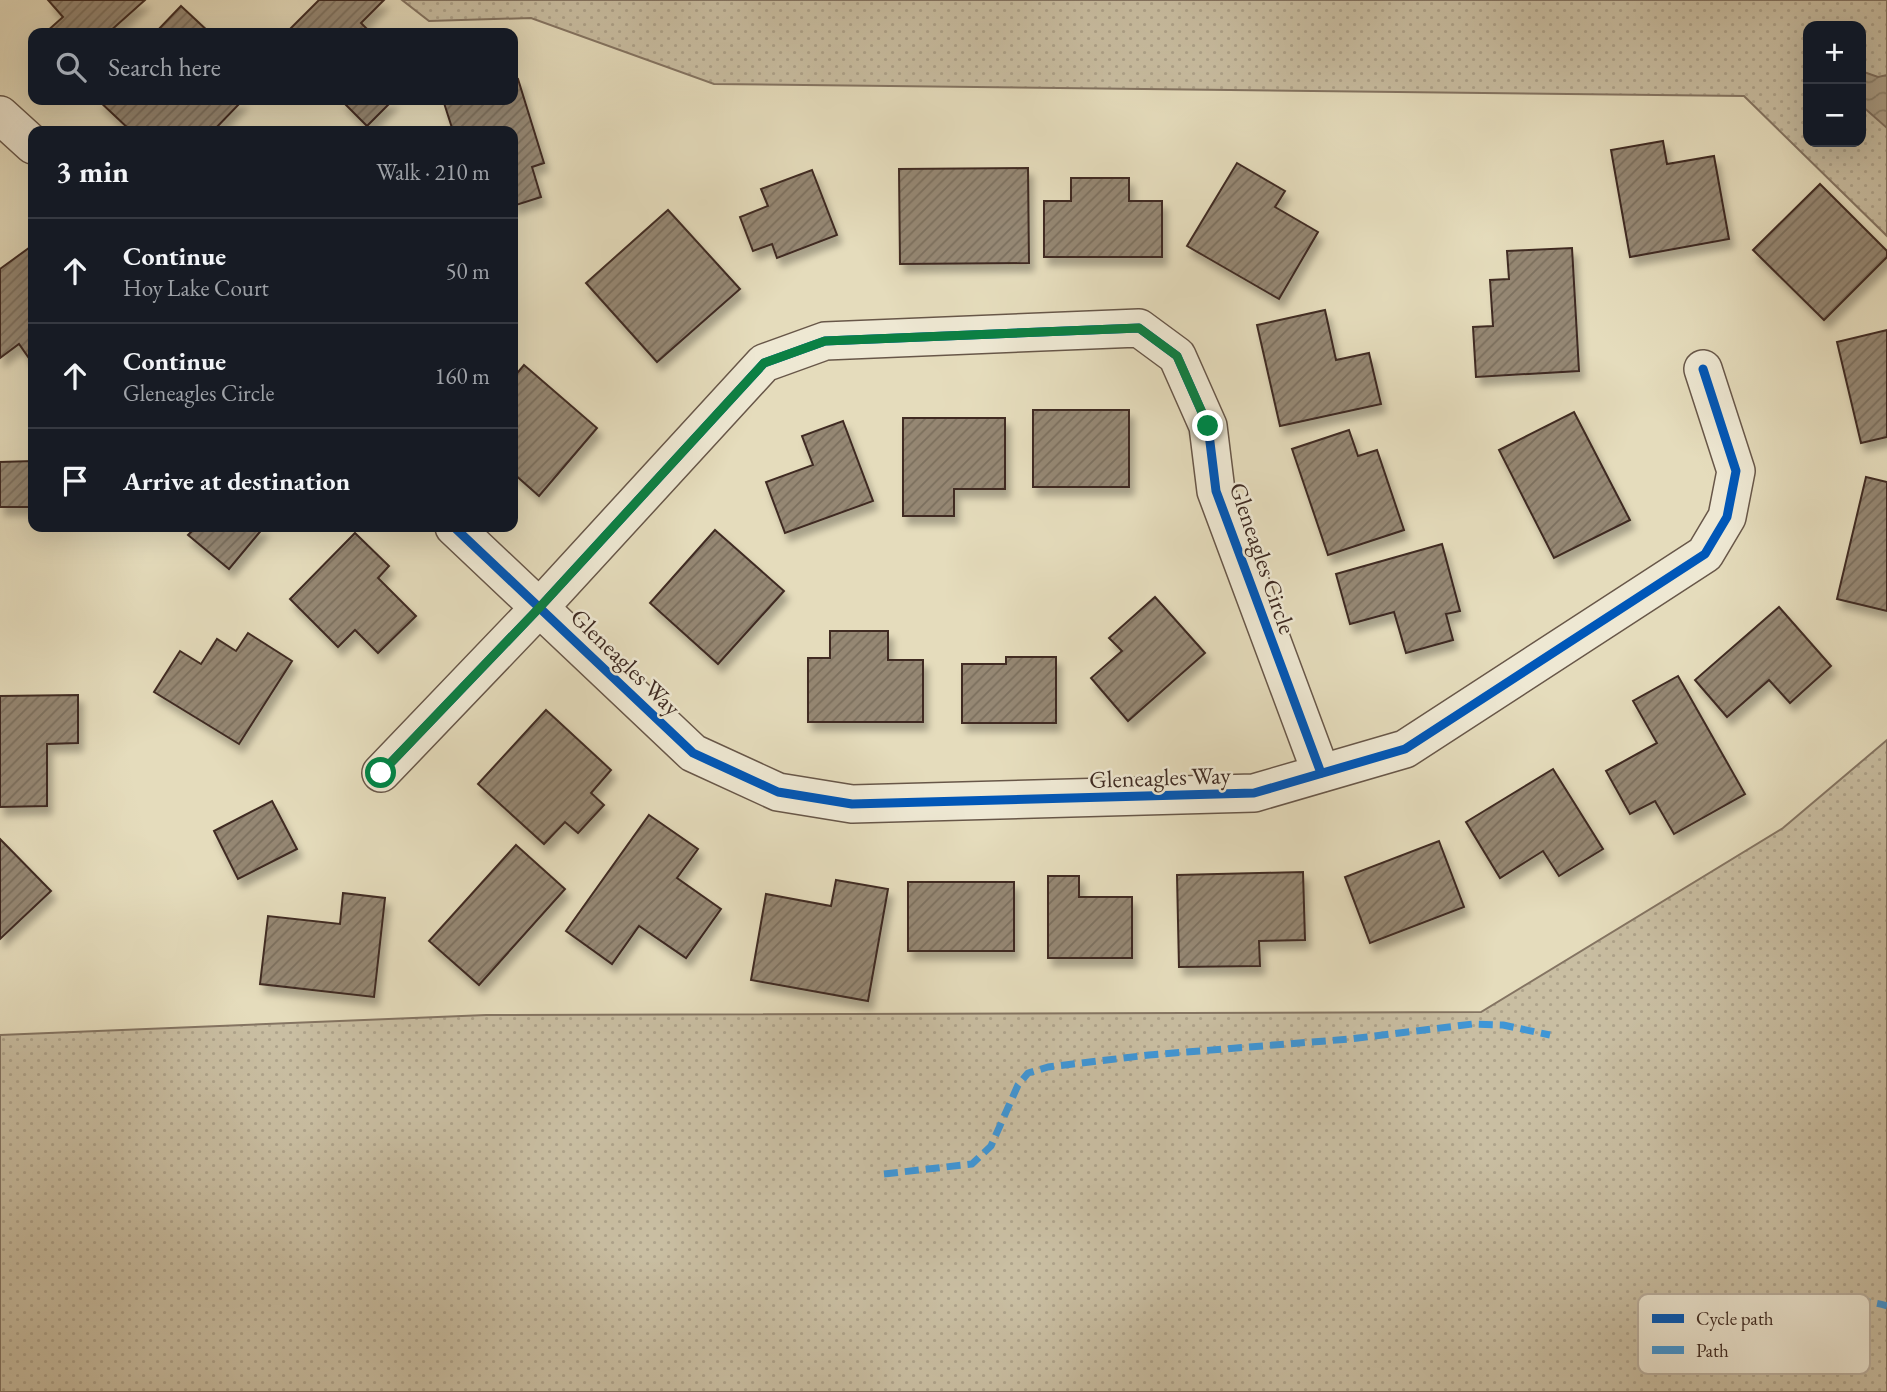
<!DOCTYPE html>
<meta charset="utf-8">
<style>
:root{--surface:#171b24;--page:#242831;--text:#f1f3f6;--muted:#9ea1a6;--line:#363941}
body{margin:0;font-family:"EB Garamond",serif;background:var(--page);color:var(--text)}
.controls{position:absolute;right:21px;top:21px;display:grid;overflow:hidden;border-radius:14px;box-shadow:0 7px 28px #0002}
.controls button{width:63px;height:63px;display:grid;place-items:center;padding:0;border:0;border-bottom:2px solid var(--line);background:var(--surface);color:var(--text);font:35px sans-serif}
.stop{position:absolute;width:21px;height:21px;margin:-16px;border:5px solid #0b8043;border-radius:50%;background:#fff}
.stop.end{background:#0b8043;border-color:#fff;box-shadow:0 2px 7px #0008}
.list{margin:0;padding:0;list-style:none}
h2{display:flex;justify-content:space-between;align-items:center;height:91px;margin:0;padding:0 28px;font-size:30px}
h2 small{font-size:23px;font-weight:400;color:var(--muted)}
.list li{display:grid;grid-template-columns:46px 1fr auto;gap:21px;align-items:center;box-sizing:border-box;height:105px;padding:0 28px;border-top:2px solid var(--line)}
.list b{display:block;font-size:26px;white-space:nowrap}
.list p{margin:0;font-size:23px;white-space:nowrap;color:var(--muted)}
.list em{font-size:23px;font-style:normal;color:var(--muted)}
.icon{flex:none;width:38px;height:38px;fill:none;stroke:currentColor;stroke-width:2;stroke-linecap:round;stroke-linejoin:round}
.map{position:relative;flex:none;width:1887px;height:1392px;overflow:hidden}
.search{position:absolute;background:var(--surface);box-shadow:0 7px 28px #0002;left:28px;top:28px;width:490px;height:77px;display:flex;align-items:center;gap:18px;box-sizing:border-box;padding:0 24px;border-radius:14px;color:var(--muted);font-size:26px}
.panel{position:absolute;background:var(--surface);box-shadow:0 7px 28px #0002;left:28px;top:126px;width:490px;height:406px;border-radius:14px}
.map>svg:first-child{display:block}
.grass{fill:url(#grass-dots);stroke:#847462;stroke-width:2;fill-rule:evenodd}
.water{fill:url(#water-waves);stroke:#817160;stroke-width:2}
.building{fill:url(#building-hatch);stroke:#3f2b23;stroke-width:2;filter:url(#shadow)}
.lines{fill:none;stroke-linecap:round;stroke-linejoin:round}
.minor-casing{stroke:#685749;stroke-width:40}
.minor{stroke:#eee8d3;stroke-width:37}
.quiet{stroke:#3f96d6;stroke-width:7;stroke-dasharray:14 7;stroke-linecap:butt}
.cycleway-casing{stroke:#eee8d3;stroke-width:13}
.cycleway{stroke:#0057b8;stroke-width:9}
.route{stroke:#0b8043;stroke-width:9}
.labels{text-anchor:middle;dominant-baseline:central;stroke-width:5;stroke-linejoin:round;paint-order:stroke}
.street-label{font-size:24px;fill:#3f2b23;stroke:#eee8d3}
.key{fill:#eee8d3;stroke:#baaf9e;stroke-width:2}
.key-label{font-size:19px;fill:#3f2b23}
</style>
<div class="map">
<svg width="1887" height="1392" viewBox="0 0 1887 1392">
<defs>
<pattern id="grass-dots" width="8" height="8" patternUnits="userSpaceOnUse" patternTransform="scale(1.75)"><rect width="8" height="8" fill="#c9bea2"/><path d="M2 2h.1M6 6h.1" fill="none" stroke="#aea38b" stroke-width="1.8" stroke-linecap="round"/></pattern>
<pattern id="water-waves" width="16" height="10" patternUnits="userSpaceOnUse" patternTransform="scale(1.75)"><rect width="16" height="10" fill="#ada088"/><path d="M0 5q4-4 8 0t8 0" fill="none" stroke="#8e836f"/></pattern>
<pattern id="building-hatch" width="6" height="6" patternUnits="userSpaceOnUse" patternTransform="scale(1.75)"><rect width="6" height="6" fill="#958773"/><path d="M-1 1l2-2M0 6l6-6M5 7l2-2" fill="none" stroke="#7b6f5e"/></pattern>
<filter id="shadow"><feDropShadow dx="4.5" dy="8" stdDeviation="3.5" flood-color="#0004"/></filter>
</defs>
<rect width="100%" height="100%" fill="#e5dcbc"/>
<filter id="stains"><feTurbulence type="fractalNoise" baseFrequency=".00286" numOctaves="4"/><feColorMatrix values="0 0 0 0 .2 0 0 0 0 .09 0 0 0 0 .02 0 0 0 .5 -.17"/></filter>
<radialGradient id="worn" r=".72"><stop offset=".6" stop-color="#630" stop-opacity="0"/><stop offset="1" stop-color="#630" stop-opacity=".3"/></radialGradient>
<g class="grass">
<path d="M402,0h1485v236l-143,-140 -1030,-12 -183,-66 -102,3zM1808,26h53v116h-53z"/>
<path d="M1887,740v652h-1887v-357l486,-20 995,-3 302,-184z"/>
</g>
<path class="water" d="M1861,71l17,6 9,-2v53l-26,-23z"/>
<g class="building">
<path d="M48,0h97l-37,33h-63l18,-16z"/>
<path d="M319,0h65l-23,23 10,10h-85z"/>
<path d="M181,6l29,27h-55z"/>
<path d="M518,79l26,84 -12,4 9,30 -28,9v-75h-60l-9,-28 10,-3h59v-19z"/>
<path d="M98,100h145l-30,31h-82z"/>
<path d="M341,100h52l-26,26z"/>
<path d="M1663,141l4,23 47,-8 15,83 -99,18 -19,-107z"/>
<path d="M1237,163l48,28 -10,16 43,25 -39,67 -92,-53z"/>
<path d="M1028,168l1,95 -129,1 -1,-95z"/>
<path d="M812,170l25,65 -60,23 -5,-14 -19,7 -13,-34 28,-11 -7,-17z"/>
<path d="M1071,178h58v23h33v56h-118v-56h27z"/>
<path d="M1820,184l67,67v6l-63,63 -71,-70z"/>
<path d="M668,210l72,79 -83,73 -71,-79z"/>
<path d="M33,245v119l-14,-20 -19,14v-89z"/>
<path d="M1572,248l7,123 -103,6 -3,-50 20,-1 -3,-46 19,-1 -2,-28z"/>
<path d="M1325,310l11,50 33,-7 12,51 -101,22 -23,-101z"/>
<path d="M1887,330v107l-26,6 -24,-101z"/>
<path d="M524,365l73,63 -58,68 -26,-23v-95z"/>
<rect x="1033" y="410" width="96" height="77"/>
<path d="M1574,412l56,108 -76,38 -55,-108z"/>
<path d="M903,418h102v71h-51v27h-51z"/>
<path d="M843,421l30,80 -88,32 -19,-51 47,-17 -11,-29z"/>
<path d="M1349,430l9,26 19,-6 27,80 -76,25 -36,-106z"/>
<path d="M33,461v46h-33v-45z"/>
<path d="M1866,477l21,5v129l-50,-12z"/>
<path d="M196,527h68l-35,42 -41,-34z"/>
<path d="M715,530l69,61 -66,73 -68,-61z"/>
<path d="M355,533l34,33 -11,12 38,38 -38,37 -23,-23 -17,17 -48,-48z"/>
<path d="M1442,544l18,67 -14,3 7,26 -47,13 -12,-41 -44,12 -14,-50z"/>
<path d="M1155,597l50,56 -77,68 -37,-43 31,-27 -13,-13z"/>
<path d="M1779,607l52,59 -41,37 -21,-23 -42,37 -32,-37z"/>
<path d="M830,631h58v29h35v62h-115v-64h22z"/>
<path d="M248,633l44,28 -53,83 -85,-52 26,-41 21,13 16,-25 19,12z"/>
<path d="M1006,657h50v66h-94v-59h44z"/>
<path d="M1678,676l67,118 -71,40 -19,-33 -25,13 -24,-43 51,-28 -24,-42z"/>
<path d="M78,695v48l-31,1v62l-47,1v-111z"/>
<path d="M546,710l65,60 -20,23 13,12 -26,28 -13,-11 -21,22 -66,-60z"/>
<path d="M1553,769l50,80 -44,27 -16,-25 -43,27 -34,-56z"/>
<path d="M272,801l25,48 -59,30 -24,-48z"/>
<path d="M649,815l49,34 -21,29 44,31 -35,49 -47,-32 -27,38 -46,-33z"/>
<path d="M0,839l51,52 -51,48z"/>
<path d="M1439,841l25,66 -94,36 -25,-66z"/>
<path d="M516,845l49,44 -86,96 -50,-44z"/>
<path d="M1303,872l2,68 -46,1 1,25 -81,1 -2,-92z"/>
<path d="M1048,876h31v21h53v61h-84z"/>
<path d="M836,880l52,9 -20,112 -117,-21 15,-86 65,12z"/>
<rect x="908" y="882" width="106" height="69"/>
<path d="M343,893l42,5 -11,99 -114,-13 8,-68 72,8z"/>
</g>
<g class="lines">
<g class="minor-casing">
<g id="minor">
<path d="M0,115l33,30"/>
<path d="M454,527l239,226 85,39 74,12 402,-11 151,-44 300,-195 22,-37 9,-46 -33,-102"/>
<path d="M381,773l159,-166 224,-244 61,-22 314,-13 38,28 31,70 8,65 105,282"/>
</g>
</g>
<use href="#minor" class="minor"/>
<g class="quiet">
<path d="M884,1174l88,-10 19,-18 27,-61 10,-12 20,-6 101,-12 201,-16 123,-15 30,1 47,10"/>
<path d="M1783,1341c34,-25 60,-49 104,-35"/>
</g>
<g class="cycleway-casing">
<g id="cycleway">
<path d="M454,527l239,226 85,39 74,12 402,-11 151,-44 300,-195 22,-37 9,-46 -33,-102"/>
<path d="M381,773l159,-166 224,-244 61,-22 314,-13 38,28 31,70 8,65 105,282"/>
</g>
</g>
<use href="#cycleway" class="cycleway"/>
</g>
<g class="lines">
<path class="route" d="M381,773l159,-166 224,-244 61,-22 314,-13 38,28 31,70"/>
</g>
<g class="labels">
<g class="street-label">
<text transform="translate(1263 558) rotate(71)">Gleneagles Circle</text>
<text transform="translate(626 662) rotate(44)">Gleneagles Way</text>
<text transform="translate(1160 777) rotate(-2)">Gleneagles Way</text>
</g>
</g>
<rect x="1638" y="1294" width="232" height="80" rx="10" class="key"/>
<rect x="1652" y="1314" width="32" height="9" fill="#0057b8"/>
<rect x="1652" y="1346" width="32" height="8" fill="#3f96d6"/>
<g class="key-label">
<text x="1696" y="1325">Cycle path</text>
<text x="1696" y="1357">Path</text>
</g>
<rect width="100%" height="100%" filter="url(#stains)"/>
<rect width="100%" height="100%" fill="url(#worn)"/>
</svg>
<div class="controls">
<button>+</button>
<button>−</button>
</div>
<div class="stop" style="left:381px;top:773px"></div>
<div class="stop end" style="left:1208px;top:426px"></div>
<div class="search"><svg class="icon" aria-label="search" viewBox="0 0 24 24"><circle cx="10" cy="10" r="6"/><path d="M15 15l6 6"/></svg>Search here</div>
<section class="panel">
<h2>3 min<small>Walk · 210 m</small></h2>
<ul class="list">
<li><svg class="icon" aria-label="ahead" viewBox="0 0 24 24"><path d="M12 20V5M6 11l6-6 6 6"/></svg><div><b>Continue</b><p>Hoy Lake Court</p></div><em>50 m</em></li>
<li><svg class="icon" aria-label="ahead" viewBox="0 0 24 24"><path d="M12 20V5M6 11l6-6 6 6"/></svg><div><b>Continue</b><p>Gleneagles Circle</p></div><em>160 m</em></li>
<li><svg class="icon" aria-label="arrive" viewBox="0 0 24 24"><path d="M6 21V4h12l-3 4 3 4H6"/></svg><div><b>Arrive at destination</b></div></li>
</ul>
</section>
</div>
